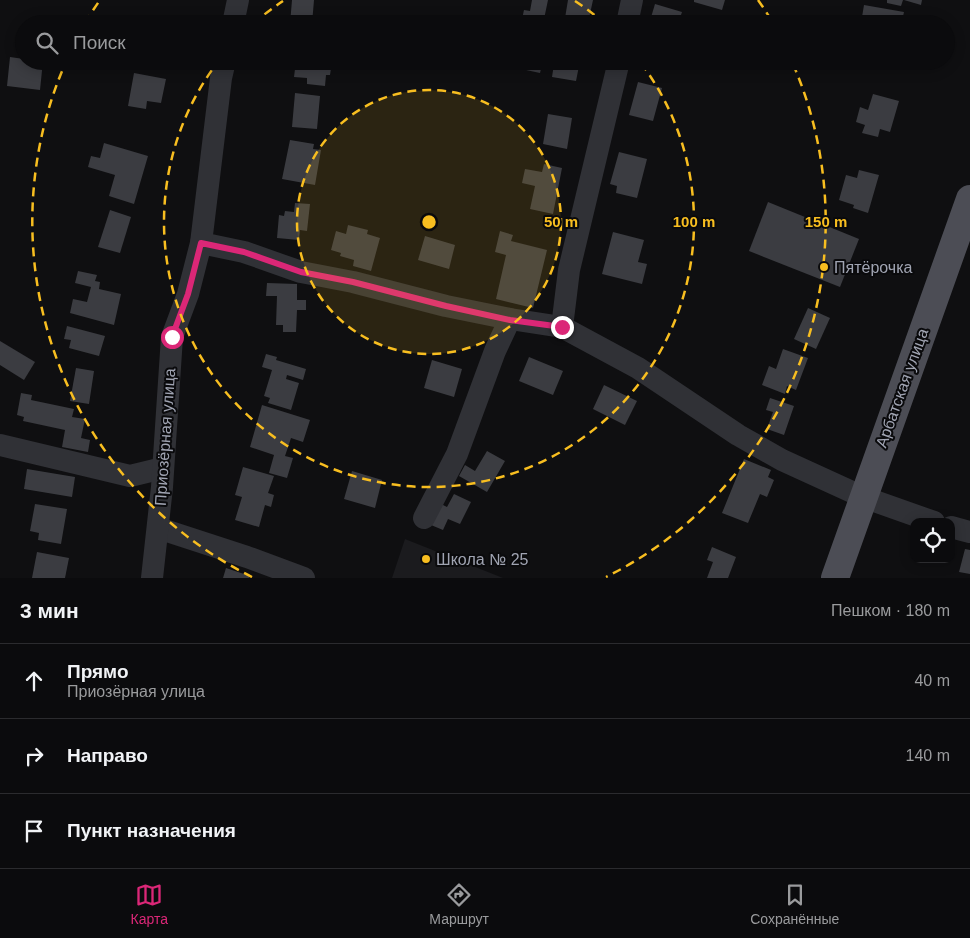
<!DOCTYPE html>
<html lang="ru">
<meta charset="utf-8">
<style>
:root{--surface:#0b0b0d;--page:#19191b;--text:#f1f3f6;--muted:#9a9b9d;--line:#2b2b2e;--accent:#db2777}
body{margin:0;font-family:Helvetica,sans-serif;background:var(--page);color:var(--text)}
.controls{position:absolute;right:15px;bottom:15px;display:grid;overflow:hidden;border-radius:10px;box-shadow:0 2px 12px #0003}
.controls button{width:45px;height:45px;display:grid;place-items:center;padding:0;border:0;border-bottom:1px solid var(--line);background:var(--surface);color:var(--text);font:25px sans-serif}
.stop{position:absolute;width:15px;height:15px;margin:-11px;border:4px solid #db2777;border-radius:50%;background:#fff}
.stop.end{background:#db2777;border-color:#fff;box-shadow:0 1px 5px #0008}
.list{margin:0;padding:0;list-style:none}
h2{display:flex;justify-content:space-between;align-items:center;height:65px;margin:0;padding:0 20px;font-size:21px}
h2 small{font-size:16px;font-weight:400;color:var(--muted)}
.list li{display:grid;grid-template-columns:32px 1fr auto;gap:15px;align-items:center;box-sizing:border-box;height:75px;padding:0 20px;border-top:1px solid var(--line)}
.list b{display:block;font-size:19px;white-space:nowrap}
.list p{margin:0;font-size:16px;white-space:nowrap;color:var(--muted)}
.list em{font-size:16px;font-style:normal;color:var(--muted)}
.icon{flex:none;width:28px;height:28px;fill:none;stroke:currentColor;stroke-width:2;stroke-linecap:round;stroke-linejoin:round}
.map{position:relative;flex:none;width:970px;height:578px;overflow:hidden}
.search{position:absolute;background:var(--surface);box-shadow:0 2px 12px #0003;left:15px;right:15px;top:15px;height:55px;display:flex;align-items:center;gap:12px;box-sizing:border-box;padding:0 18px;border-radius:28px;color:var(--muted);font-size:19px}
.sheet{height:290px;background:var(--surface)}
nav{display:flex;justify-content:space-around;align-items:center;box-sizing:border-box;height:70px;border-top:1px solid var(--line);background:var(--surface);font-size:14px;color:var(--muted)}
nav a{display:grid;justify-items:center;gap:2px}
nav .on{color:var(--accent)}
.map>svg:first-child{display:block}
.built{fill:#1b1b1e}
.building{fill:#3b3c41}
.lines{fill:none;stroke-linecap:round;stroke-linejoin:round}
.minor{stroke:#303136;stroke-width:22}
.major{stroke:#4c4d55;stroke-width:28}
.route{stroke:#db2777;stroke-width:6}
.ring{fill:none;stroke:#f8be20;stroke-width:2.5;stroke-dasharray:9 6}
.poi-dot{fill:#f8be20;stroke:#0a0a0c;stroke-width:2}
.labels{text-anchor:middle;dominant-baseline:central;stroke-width:4;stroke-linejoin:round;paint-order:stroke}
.poi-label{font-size:16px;fill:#a0a4b2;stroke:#0a0a0c;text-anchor:start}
.street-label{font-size:16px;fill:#a0a4b2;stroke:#0a0a0c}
.centre{fill:#f8be20;stroke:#0a0a0c;stroke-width:2.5}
.ring-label{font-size:15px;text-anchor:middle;font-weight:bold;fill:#f8be20;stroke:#0a0a0c;stroke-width:4;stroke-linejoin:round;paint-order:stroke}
</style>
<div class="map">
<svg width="970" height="578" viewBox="0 0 970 578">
<rect width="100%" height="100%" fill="#0f0f11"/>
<path class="built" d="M405,539l98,39h-111z"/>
<g class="building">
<path d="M292,0h22l-2,24h-22z"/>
<path d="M532,0h16l-5,24 -21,-5 2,-9 6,1z"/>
<path d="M568,0h25l-5,23 -23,-5z"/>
<path d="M694,0h31l-3,10 -28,-8z"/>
<path d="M887,0h16l-2,6 -14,-3z"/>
<path d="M904,0h18l-1,5z"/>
<path d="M655,4l27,8 -4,12h-29z"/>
<path d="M864,5l40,7 -2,9 7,3h-31l1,-4 -17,-3z"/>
<path d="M37,16l36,4v4h-37z"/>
<path d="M167,17l23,3 -1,4h-23z"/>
<path d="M10,57l14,2v2h19l-3,29 -33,-4z"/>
<path d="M296,61l36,1 -2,13h-4l-1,11 -18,-2v-6l-13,-1z"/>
<path d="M528,61h15l-3,12 -14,-3z"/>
<path d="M544,61h36l-4,20 -24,-4 2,-13z"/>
<path d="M134,73l32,6 -5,24 -14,-2 -1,8 -18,-3z"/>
<path d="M638,82l24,6 -9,33 -24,-6z"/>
<path d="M295,93l25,3 -3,33 -25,-2z"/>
<path d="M873,94l26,7 -9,31 -10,-3 -2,8 -16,-4 3,-8 -9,-3 4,-15 8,3z"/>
<path d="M548,114l24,4 -5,31 -24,-5z"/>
<path d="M290,140l24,4 -1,5 8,1 -6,35 -33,-6z"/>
<path d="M104,143l44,13 -14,48 -25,-8 6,-21 -27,-8 3,-11 9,2z"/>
<path d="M619,152l28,7 -10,39 -21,-5 1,-7 -7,-2z"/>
<path d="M544,164l18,4 -9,46 -23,-5 5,-23 -13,-3 3,-14 17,3z"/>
<path d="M859,170l20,5 -11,38 -15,-5 1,-3 -15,-5 7,-25 11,3z"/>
<path d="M768,202l91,37 -19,48 -91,-36z"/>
<path d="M295,203l15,1 -3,27 -7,-1 -1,10 -22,-2 2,-23 5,1 1,-5 9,1z"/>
<path d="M110,210l21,7 -11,36 -22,-6z"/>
<path d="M348,225l20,5 -1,4 13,4 -9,33 -18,-5 1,-6 -14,-4 1,-3 -10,-3 5,-19 10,3z"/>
<path d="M500,231l13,4 -2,6 36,9 -14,58 -37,-9 10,-44 -11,-3z"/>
<path d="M613,232l31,8 -6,22 9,2 -5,20 -40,-10z"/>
<path d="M425,236l30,9 -6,24 -31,-9z"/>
<path d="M78,271l19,4 -2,6 5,1 -1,7 22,5 -7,31 -44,-12 3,-14 14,3 4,-15 -16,-4z"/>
<path d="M267,283l30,1v16h9v10h-9l-1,22h-13v-7h-7l1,-29h-11z"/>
<path d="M808,308l22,10 -14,31 -22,-10z"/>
<path d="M67,326l38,10 -6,20 -30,-8 2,-8 -7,-1z"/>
<path d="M0,341l35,21 -11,18 -24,-15z"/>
<path d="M783,349l25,9 -12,32 -9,-4 -2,8 -23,-9 7,-19 7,3z"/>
<path d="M266,354l11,3 -1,3 30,9 -3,11 -16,-5 -1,4 13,4 -8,27 -23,-7 2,-5 -6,-2 8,-26 -10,-3z"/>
<path d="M529,357l34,14 -10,24 -34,-14z"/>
<path d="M432,360l30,9 -8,28 -30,-9z"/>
<path d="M76,368l18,3 -5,33 -19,-3z"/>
<path d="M604,385l33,16 -12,24 -32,-16z"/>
<path d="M21,393l11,2 -1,5 43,9 -2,8 13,2 -4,19 9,2 -2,12 -26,-5 3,-17 -42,-9 1,-4 -7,-2z"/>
<path d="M770,398l24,8 -10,29 -17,-6 6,-17 -7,-2z"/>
<path d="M262,405l48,15 -7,22 -12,-4 -6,18 8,2 -6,20 -18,-5 5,-18 -24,-8z"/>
<path d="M487,451l18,10 -18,31 -28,-16 6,-11 10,6z"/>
<path d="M744,459l27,11 -3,7 6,3 -7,17 -7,-3 -12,29 -26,-10z"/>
<path d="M243,467l31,9 -6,17 6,2 -3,12 -6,-2 -6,22 -24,-7 7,-23 -7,-2z"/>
<path d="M27,469l48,8 -3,20 -48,-8z"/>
<path d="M352,471l30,9 -7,28 -31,-9z"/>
<path d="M454,494l17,8 -11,22 -12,-5 -5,11 -12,-5 10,-21 6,3z"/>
<path d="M35,504l32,5 -6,35 -23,-4 1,-7 -9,-2z"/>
<path d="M712,547l24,10 -8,21h-21l6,-16 -6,-2z"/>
<path d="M965,549l5,1v24l-11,-2z"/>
<path d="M37,552l32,6 -4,20h-33z"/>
<path d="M226,568l24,8 -1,2h-26z"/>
</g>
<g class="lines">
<g class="minor">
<path d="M233,24l5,-24"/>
<path d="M627,24l5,-24"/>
<path d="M201,243l43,9 57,20 52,10 93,24 64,13 52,8 76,41 100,67 44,25 81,37 71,25"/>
<path d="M562,327l7,-57 50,-209"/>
<path d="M0,445l130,31 33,-8"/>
<path d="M424,518l33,-64 38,-103 15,-32"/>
<path d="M951,527l19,5"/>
<path d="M158,528l89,29 57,21"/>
<path d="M152,578l10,-91 10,-150 16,-43 13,-51 20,-165 4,-17"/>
</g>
<path class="major" d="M835,578l135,-379"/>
</g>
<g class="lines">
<path class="route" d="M172,337l16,-43 13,-51 43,9 57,20 52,10 93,24 64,14 52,7"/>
</g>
<circle cx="429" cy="222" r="132" fill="#f8be20" fill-opacity=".12"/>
<g class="ring">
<circle cx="429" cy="222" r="132"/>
<path d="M253 24A265 265 0 0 1 283 1M575 1A265 265 0 0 1 605 24M641 63A265 265 0 1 1 217 63"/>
<path d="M252 577A397 397 0 0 1 65 64M85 23A397 397 0 0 1 100 0M758 0A397 397 0 0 1 773 23M793 64A397 397 0 0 1 606 577"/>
</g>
<g class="poi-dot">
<circle cx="824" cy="267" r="5"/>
<circle cx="426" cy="559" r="5"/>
</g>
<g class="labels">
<g class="poi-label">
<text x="834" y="267">Пятёрочка</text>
<text x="436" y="559">Школа № 25</text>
</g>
<g class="street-label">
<text transform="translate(902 388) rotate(-70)">Арбатская улица</text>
<text transform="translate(165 437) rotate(-86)">Приозёрная улица</text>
</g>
</g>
<circle cx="429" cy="222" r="8" class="centre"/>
<g class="ring-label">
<text x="561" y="227">50 m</text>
<text x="694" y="227">100 m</text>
<text x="826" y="227">150 m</text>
</g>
</svg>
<div class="controls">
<button><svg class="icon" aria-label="locate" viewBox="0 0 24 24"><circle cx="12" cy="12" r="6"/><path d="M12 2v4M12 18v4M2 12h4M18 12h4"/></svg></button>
</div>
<div class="stop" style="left:172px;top:337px"></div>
<div class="stop end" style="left:562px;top:327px"></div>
<div class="search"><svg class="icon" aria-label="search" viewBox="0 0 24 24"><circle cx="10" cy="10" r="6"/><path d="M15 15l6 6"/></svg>Поиск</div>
</div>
<section class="sheet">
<h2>3 мин<small>Пешком · 180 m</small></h2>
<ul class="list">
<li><svg class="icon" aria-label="ahead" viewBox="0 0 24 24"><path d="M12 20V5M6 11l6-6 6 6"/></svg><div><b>Прямо</b><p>Приозёрная улица</p></div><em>40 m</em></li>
<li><svg class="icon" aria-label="right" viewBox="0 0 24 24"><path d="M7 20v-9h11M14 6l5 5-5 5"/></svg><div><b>Направо</b></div><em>140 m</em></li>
<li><svg class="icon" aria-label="arrive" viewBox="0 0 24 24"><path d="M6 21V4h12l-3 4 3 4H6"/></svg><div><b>Пункт назначения</b></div></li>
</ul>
</section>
<nav>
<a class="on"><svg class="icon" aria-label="map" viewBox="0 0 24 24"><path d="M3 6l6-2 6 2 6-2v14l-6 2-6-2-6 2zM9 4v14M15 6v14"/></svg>Карта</a>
<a><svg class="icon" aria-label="directions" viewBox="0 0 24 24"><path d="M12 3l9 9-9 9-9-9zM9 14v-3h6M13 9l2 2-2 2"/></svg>Маршрут</a>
<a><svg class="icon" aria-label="saved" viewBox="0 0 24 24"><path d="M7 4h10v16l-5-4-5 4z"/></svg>Сохранённые</a>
</nav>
